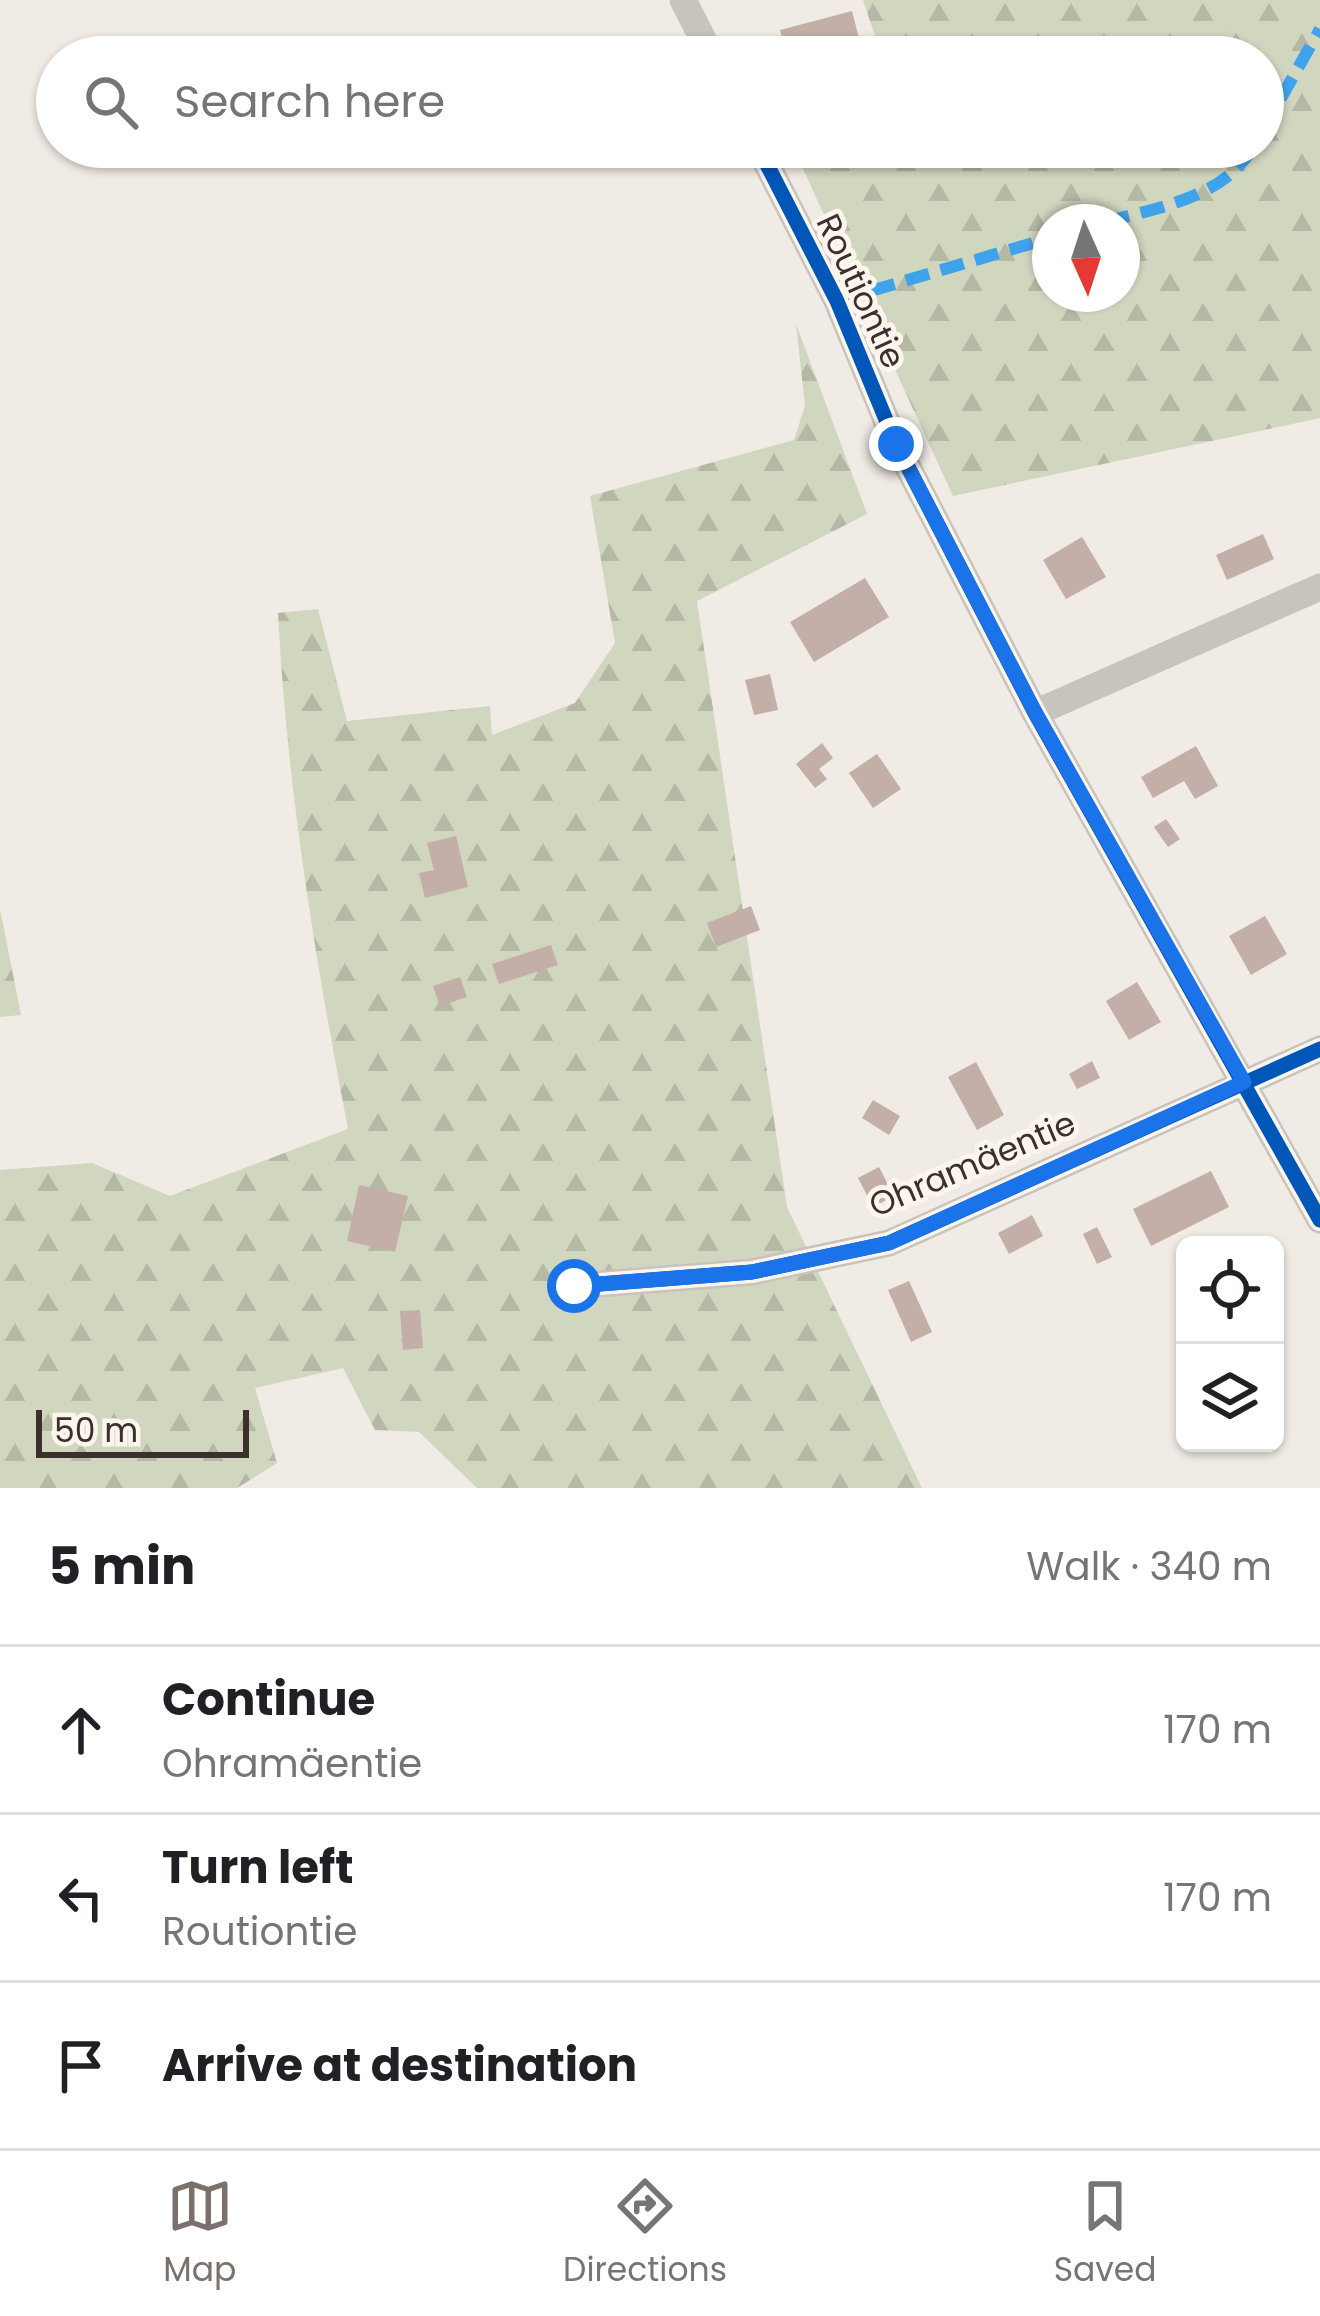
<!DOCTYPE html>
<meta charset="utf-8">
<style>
:root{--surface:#fff;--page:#f2f2f2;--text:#202124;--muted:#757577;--line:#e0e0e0;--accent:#7a716c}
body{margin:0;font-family:Poppins,sans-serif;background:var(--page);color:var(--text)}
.controls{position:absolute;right:36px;bottom:36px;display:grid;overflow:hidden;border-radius:18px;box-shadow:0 3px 9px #0004}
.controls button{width:108px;height:108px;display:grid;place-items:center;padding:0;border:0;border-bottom:3px solid var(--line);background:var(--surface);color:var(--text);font:60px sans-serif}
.compass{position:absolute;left:1032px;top:204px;width:108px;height:108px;border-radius:50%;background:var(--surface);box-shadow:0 3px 9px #0004;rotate:177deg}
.scale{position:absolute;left:36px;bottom:30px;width:213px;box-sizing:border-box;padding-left:12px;border:6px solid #3b302b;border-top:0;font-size:33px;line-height:42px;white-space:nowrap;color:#3b302b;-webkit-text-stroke:9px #fbf5ee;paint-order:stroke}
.stop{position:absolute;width:36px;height:36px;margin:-27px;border:9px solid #1a73e8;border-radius:50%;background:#fff}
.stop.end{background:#1a73e8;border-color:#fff;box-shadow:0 3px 12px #0008}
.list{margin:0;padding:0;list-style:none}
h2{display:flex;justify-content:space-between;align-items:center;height:156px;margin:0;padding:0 48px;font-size:51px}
h2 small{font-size:39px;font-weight:400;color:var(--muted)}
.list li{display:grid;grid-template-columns:78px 1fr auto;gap:36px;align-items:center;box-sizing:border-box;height:168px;padding:0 48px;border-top:3px solid var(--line)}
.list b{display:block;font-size:45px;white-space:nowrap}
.list p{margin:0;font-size:39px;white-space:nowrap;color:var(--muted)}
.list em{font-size:39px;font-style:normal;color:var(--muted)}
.icon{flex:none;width:66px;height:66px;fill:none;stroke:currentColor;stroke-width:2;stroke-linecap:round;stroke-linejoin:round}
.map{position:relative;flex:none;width:1320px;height:1488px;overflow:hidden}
.search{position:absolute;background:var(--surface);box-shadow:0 3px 9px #0004;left:36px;right:36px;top:36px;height:132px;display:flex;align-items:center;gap:30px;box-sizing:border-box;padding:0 42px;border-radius:66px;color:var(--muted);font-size:45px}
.sheet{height:660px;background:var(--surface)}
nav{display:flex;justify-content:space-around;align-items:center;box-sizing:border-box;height:168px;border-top:3px solid var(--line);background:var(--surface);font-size:33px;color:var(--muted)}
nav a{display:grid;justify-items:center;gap:6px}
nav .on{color:var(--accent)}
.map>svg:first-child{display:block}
.forest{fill:url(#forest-firs);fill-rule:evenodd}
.building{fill:#c3afa7}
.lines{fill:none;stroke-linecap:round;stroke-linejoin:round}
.minor{stroke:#c9c3be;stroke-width:27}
.quiet{stroke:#3fa3eb;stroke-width:12;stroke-dasharray:24 12;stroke-linecap:butt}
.cycleway-casing{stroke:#fbf5ee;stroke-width:22}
.cycleway{stroke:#0057b8;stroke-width:15}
.route{stroke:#1a73e8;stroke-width:15}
.labels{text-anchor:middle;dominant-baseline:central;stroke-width:10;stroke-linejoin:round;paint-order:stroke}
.street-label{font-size:33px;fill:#3b302b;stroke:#fbf5ee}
</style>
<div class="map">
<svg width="1320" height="1488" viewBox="0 0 1320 1488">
<defs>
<pattern id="forest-firs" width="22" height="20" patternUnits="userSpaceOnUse" patternTransform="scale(3)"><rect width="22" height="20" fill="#d1d6bf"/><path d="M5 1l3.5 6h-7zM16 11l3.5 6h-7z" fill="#b4b8a4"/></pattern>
</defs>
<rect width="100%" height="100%" fill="#f0ebe5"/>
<g class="forest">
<path d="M863,0h457v418l-367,78 -160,-349h470v-90h-381zM1050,222h72v72h-72z"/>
<path d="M796,324l71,190 -170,87 90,606 135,281h-445l-58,-56 -44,-2 -32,-62 -88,20 22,75 -40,25h-237v-318l92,-7 78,33 178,-67c-33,-171 -61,-341 -70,-516l40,-4 29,112 143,-15 2,29 83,-32 40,-60 -25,-147 204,-56 11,-34z"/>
<path d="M0,909l21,106 -21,2z"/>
</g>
<g class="building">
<path d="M852,11l9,35 -41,11h-33l-7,-27z"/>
<path d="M1263,534l11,25 -47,21 -11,-25z"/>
<path d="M1082,537l24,40 -40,22 -23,-39z"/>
<path d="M865,578l24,39 -75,45 -24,-40z"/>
<path d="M770,674l8,36 -24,5 -9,-35z"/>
<path d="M822,743l11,15 -14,11 8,10 -12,9 -19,-24z"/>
<path d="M1196,746l22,40 -23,13 -11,-18 -31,17 -12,-21z"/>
<path d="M877,754l24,35 -28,19 -24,-35z"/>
<path d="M1166,819l14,20 -12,8 -14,-20z"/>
<path d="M456,836l12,51 -43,11 -6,-25 15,-3 -7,-27z"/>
<path d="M751,906l9,24 -44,17 -9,-24z"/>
<path d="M1265,916l22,38 -36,21 -22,-39z"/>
<path d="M551,945l7,20 -59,19 -7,-20z"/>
<path d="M460,977l7,20 -27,9 -7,-20z"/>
<path d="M1137,982l24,40 -32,18 -23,-39z"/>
<path d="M1092,1061l8,17 -23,11 -8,-15z"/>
<path d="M976,1062l28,53 -27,15 -29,-53z"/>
<path d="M873,1100l27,16 -11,19 -27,-17z"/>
<path d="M879,1167l15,29 -21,11 -15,-29z"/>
<path d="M1211,1171l18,36 -78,39 -18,-37z"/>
<path d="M359,1185l49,11 -13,56 -48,-11z"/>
<path d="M1032,1215l11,21 -34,18 -11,-21z"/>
<path d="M1097,1227l15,30 -15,7 -14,-30z"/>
<path d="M909,1281l23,51 -21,10 -23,-52z"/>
<path d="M420,1310l3,38 -20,2 -3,-39z"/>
</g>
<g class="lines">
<g class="minor">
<path d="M683,0l29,57"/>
<path d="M758,147l79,154 59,143 139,269 285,507"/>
<path d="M1035,713l285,-126"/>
<path d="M574,1286l178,-14 137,-29 431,-194"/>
</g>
<g class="quiet">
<path d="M1263,130l57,-101"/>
<path d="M1106,222c53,-15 118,-24 147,-75"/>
<path d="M837,301l213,-63"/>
</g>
<g class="cycleway-casing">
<g id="cycleway">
<path d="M758,147l79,154 59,143 139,269 285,507"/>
<path d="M574,1286l178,-14 137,-29 431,-194"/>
</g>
</g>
<use href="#cycleway" class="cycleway"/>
</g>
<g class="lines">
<path class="route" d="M574,1286l178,-14 137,-29 355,-161 -209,-370 -139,-268"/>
</g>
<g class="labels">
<g class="street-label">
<text transform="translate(861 291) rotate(65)">Routiontie</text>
<text transform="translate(972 1164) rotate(-23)">Ohramäentie</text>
</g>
</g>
</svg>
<div class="controls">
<button><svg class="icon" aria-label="locate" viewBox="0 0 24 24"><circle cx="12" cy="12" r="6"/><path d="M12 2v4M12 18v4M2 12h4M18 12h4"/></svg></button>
<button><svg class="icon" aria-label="layers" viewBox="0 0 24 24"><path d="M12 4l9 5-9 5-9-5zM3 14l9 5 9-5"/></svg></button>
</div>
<svg class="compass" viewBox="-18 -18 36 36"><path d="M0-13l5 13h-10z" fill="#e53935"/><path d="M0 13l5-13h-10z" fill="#757577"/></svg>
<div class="scale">50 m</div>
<div class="stop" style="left:574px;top:1286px"></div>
<div class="stop end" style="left:896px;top:444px"></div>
<div class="search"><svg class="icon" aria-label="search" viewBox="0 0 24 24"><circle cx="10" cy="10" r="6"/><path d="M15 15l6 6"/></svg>Search here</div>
</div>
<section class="sheet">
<h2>5 min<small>Walk · 340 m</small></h2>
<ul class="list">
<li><svg class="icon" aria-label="ahead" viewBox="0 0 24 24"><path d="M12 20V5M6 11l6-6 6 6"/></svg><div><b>Continue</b><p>Ohramäentie</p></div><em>170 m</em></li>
<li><svg class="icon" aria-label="left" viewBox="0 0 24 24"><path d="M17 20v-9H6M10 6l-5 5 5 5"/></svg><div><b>Turn left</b><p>Routiontie</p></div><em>170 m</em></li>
<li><svg class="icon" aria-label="arrive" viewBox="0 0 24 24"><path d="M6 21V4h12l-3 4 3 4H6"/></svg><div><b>Arrive at destination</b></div></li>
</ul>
</section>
<nav>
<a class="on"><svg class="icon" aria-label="map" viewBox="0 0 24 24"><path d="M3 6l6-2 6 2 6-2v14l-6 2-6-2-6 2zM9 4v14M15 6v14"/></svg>Map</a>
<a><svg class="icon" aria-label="directions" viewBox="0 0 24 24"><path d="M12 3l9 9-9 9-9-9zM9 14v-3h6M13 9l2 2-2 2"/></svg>Directions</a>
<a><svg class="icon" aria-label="saved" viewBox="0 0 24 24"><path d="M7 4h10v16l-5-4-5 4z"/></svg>Saved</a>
</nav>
